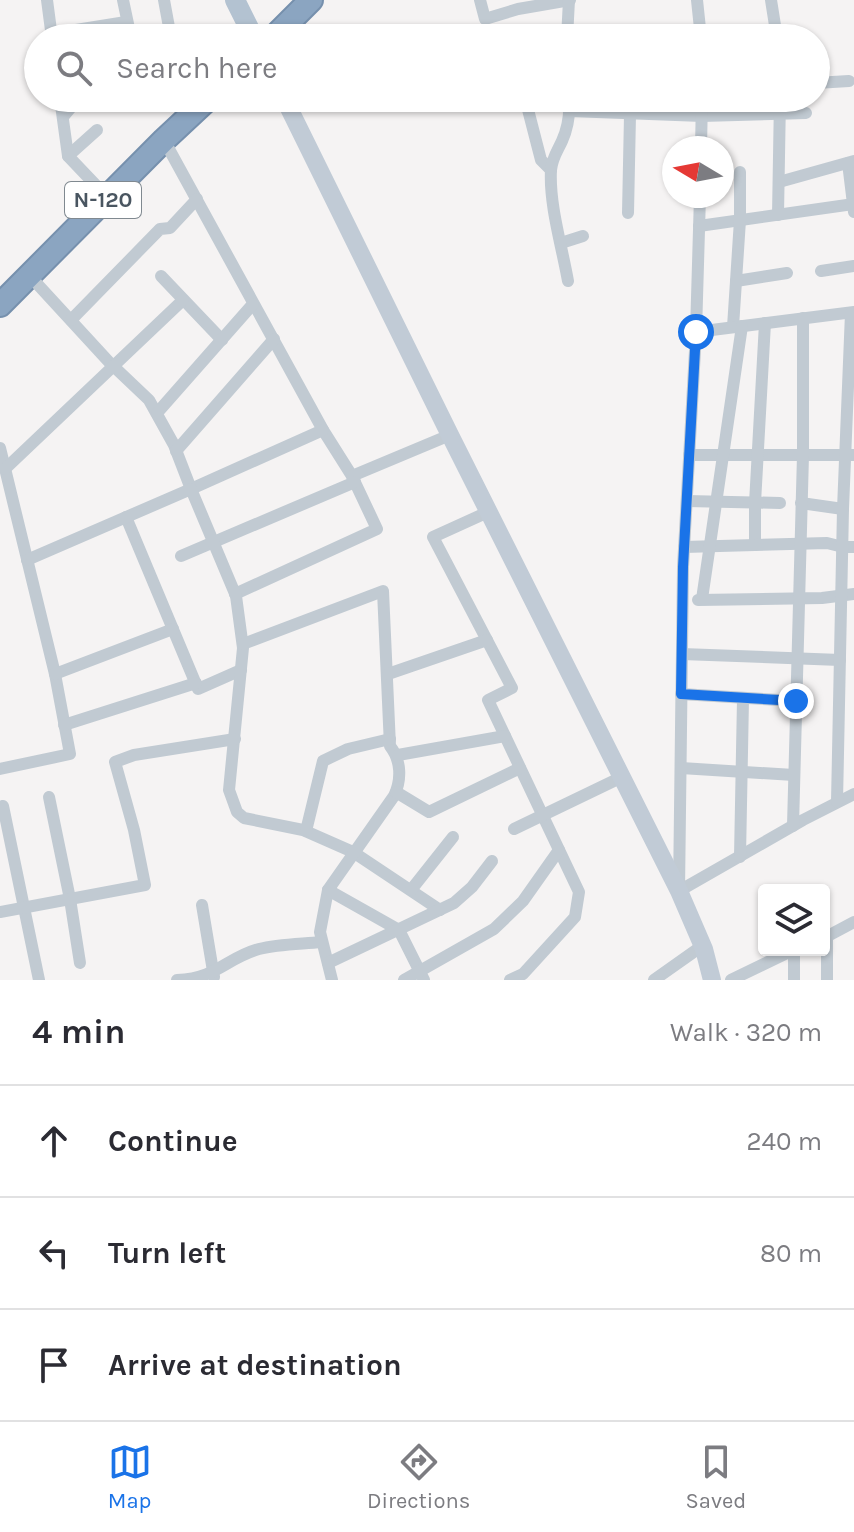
<!DOCTYPE html>
<meta charset="utf-8">
<style>
:root{--surface:#fff;--page:#f7f7f7;--text:#2b2b33;--muted:#7c7c81;--line:#e1e1e2;--accent:#1a73e8}
body{margin:0;font-family:Karla,sans-serif;background:var(--page);color:var(--text)}
.controls{position:absolute;right:24px;bottom:24px;display:grid;overflow:hidden;border-radius:8px;box-shadow:0 2px 6px #0004}
.controls button{width:72px;height:72px;display:grid;place-items:center;padding:0;border:0;border-bottom:2px solid var(--line);background:var(--surface);color:var(--text);font:40px sans-serif}
.compass{position:absolute;left:662px;top:136px;width:72px;height:72px;border-radius:50%;background:var(--surface);box-shadow:0 2px 6px #0004;rotate:280deg}
.stop{position:absolute;width:24px;height:24px;margin:-18px;border:6px solid #1a73e8;border-radius:50%;background:#fff}
.stop.end{background:#1a73e8;border-color:#fff;box-shadow:0 2px 8px #0008}
.list{margin:0;padding:0;list-style:none}
h2{display:flex;justify-content:space-between;align-items:center;height:104px;margin:0;padding:0 32px;font-size:34px}
h2 small{font-size:26px;font-weight:400;color:var(--muted)}
.list li{display:grid;grid-template-columns:52px 1fr auto;gap:24px;align-items:center;box-sizing:border-box;height:112px;padding:0 32px;border-top:2px solid var(--line)}
.list b{display:block;font-size:30px;white-space:nowrap}
.list em{font-size:26px;font-style:normal;color:var(--muted)}
.icon{flex:none;width:44px;height:44px;fill:none;stroke:currentColor;stroke-width:2;stroke-linecap:round;stroke-linejoin:round}
.map{position:relative;flex:none;width:854px;height:980px;overflow:hidden}
.search{position:absolute;background:var(--surface);box-shadow:0 2px 6px #0004;left:24px;right:24px;top:24px;height:88px;display:flex;align-items:center;gap:20px;box-sizing:border-box;padding:0 28px;border-radius:44px;color:var(--muted);font-size:30px}
.sheet{height:440px;background:var(--surface)}
nav{display:flex;justify-content:space-around;align-items:center;box-sizing:border-box;height:112px;border-top:2px solid var(--line);background:var(--surface);font-size:22px;color:var(--muted)}
nav a{display:grid;justify-items:center;gap:4px}
nav .on{color:var(--accent)}
.map>svg:first-child{display:block}
.lines{fill:none;stroke-linecap:round;stroke-linejoin:round}
.highway-casing{stroke:#7690ad;stroke-width:26}
.street{stroke:#c1cad2;stroke-width:12}
.secondary{stroke:#c1cbd6;stroke-width:18}
.primary{stroke:#b3c2d1;stroke-width:20}
.highway{stroke:#8ba5c1;stroke-width:22}
.route{stroke:#1a73e8;stroke-width:10}
.labels{text-anchor:middle;dominant-baseline:central;stroke-width:8;stroke-linejoin:round;paint-order:stroke}
.shield{fill:#fff;stroke:#808990;stroke-width:2}
.shield-label{font-size:22px;font-weight:bold;fill:#4a5661}
</style>
<div class="map">
<svg width="854" height="980" viewBox="0 0 854 980">
<rect width="100%" height="100%" fill="#f5f3f3"/>
<g class="lines">
<g class="highway-casing">
<g id="highway">
<path d="M273,38l38,-38"/>
<path d="M0,305l164,-165 45,-42"/>
</g>
</g>
<g class="street">
<path d="M47,0l5,38"/>
<path d="M123,0l8,38"/>
<path d="M164,0l7,38"/>
<path d="M480,0l5,19 33,-10 52,-9"/>
<path d="M697,0l4,38"/>
<path d="M771,0l6,38"/>
<path d="M51,34l75,-12"/>
<path d="M567,38l2,-38"/>
<path d="M816,83l33,-2"/>
<path d="M60,98l8,58 39,41"/>
<path d="M525,98l16,62 10,10"/>
<path d="M570,111l132,5 104,-3"/>
<path d="M63,117l16,-19"/>
<path d="M164,140l159,290 29,46 25,53 -142,65"/>
<path d="M701,148l1,-50"/>
<path d="M68,156l29,-26"/>
<path d="M848,163l6,49"/>
<path d="M779,182l75,-21"/>
<path d="M700,196l-4,136 -13,235 -4,324 124,-71 51,-26"/>
<path d="M628,213l2,-98"/>
<path d="M778,215l2,-117"/>
<path d="M699,226l155,-22"/>
<path d="M561,243l22,-7"/>
<path d="M821,271l33,-5"/>
<path d="M29,275l80,87 40,38 25,45 17,44 132,-59"/>
<path d="M161,276l61,64"/>
<path d="M568,281c-6,-34 -19,-77 -17,-111 1,-12 7,-20 11,-29 6,-13 8,-29 7,-43"/>
<path d="M736,281l51,-8"/>
<path d="M71,320l89,-91 10,-1 27,-29"/>
<path d="M733,327l7,-107v-48"/>
<path d="M696,332l158,-20"/>
<path d="M157,413l96,-109"/>
<path d="M0,448l55,226 15,80 -70,15"/>
<path d="M176,451l98,-112"/>
<path d="M689,455h165"/>
<path d="M5,469l178,-169"/>
<path d="M352,476l98,-41"/>
<path d="M687,501l93,2"/>
<path d="M801,503l42,6"/>
<path d="M488,512l-55,25 79,151 -24,12 91,192 -4,25 -52,57 -13,6"/>
<path d="M126,517l72,172 43,-19"/>
<path d="M755,545v-42l10,-180"/>
<path d="M684,547l143,-4 16,4h11"/>
<path d="M181,556l174,-74"/>
<path d="M27,560l164,-71 45,107 7,52 -14,142 8,22 7,6 59,12 50,22 87,58"/>
<path d="M702,599l40,-273"/>
<path d="M698,600l124,-2 32,-4"/>
<path d="M243,644l140,-53 7,155c11,14 12,33 4,50l-66,94 -8,42 12,48"/>
<path d="M682,654l158,6"/>
<path d="M55,674l118,-45"/>
<path d="M388,674l99,-34"/>
<path d="M681,694l115,7"/>
<path d="M64,725l132,-42"/>
<path d="M398,755l107,-19"/>
<path d="M681,768l113,7"/>
<path d="M396,792l33,20 91,-44"/>
<path d="M49,797l21,102 10,64"/>
<path d="M837,802l6,-293 8,-196"/>
<path d="M3,806l36,174"/>
<path d="M793,826l10,-371v-137"/>
<path d="M514,829l108,-52"/>
<path d="M306,831l17,-70 25,-12 42,-10"/>
<path d="M740,857l3,-158"/>
<path d="M328,890l71,40 25,50"/>
<path d="M411,890l42,-53"/>
<path d="M202,905l12,72"/>
<path d="M0,912l145,-27 -11,-55 -19,-68 19,-7 101,-16"/>
<path d="M827,937v43"/>
<path d="M824,938l30,-16"/>
<path d="M328,963l126,-60 18,-16 20,-26"/>
<path d="M177,980c41,-2 49,-22 82,-31 19,-5 42,-5 62,-7"/>
<path d="M404,980l90,-51 29,-28 36,-51"/>
<path d="M654,980l48,-34"/>
<path d="M731,980l62,-30"/>
<path d="M794,980v-30"/>
</g>
<path class="secondary" d="M284,98l166,337 229,456 25,58 8,31"/>
<path class="primary" d="M235,0l19,38"/>
<use href="#highway" class="highway"/>
</g>
<g class="lines">
<path class="route" d="M696,332l-13,235 -2,127 115,7"/>
</g>
<g class="labels">
<rect class="shield" x="65" y="182" width="76" height="36" rx="6"/>
<g class="shield-label">
<text x="103" y="200">N-120</text>
</g>
</g>
</svg>
<div class="controls">
<button><svg class="icon" aria-label="layers" viewBox="0 0 24 24"><path d="M12 4l9 5-9 5-9-5zM3 14l9 5 9-5"/></svg></button>
</div>
<svg class="compass" viewBox="-18 -18 36 36"><path d="M0-13l5 13h-10z" fill="#e53935"/><path d="M0 13l5-13h-10z" fill="#7c7c81"/></svg>
<div class="stop" style="left:696px;top:332px"></div>
<div class="stop end" style="left:796px;top:701px"></div>
<div class="search"><svg class="icon" aria-label="search" viewBox="0 0 24 24"><circle cx="10" cy="10" r="6"/><path d="M15 15l6 6"/></svg>Search here</div>
</div>
<section class="sheet">
<h2>4 min<small>Walk · 320 m</small></h2>
<ul class="list">
<li><svg class="icon" aria-label="ahead" viewBox="0 0 24 24"><path d="M12 20V5M6 11l6-6 6 6"/></svg><div><b>Continue</b></div><em>240 m</em></li>
<li><svg class="icon" aria-label="left" viewBox="0 0 24 24"><path d="M17 20v-9H6M10 6l-5 5 5 5"/></svg><div><b>Turn left</b></div><em>80 m</em></li>
<li><svg class="icon" aria-label="arrive" viewBox="0 0 24 24"><path d="M6 21V4h12l-3 4 3 4H6"/></svg><div><b>Arrive at destination</b></div></li>
</ul>
</section>
<nav>
<a class="on"><svg class="icon" aria-label="map" viewBox="0 0 24 24"><path d="M3 6l6-2 6 2 6-2v14l-6 2-6-2-6 2zM9 4v14M15 6v14"/></svg>Map</a>
<a><svg class="icon" aria-label="directions" viewBox="0 0 24 24"><path d="M12 3l9 9-9 9-9-9zM9 14v-3h6M13 9l2 2-2 2"/></svg>Directions</a>
<a><svg class="icon" aria-label="saved" viewBox="0 0 24 24"><path d="M7 4h10v16l-5-4-5 4z"/></svg>Saved</a>
</nav>
